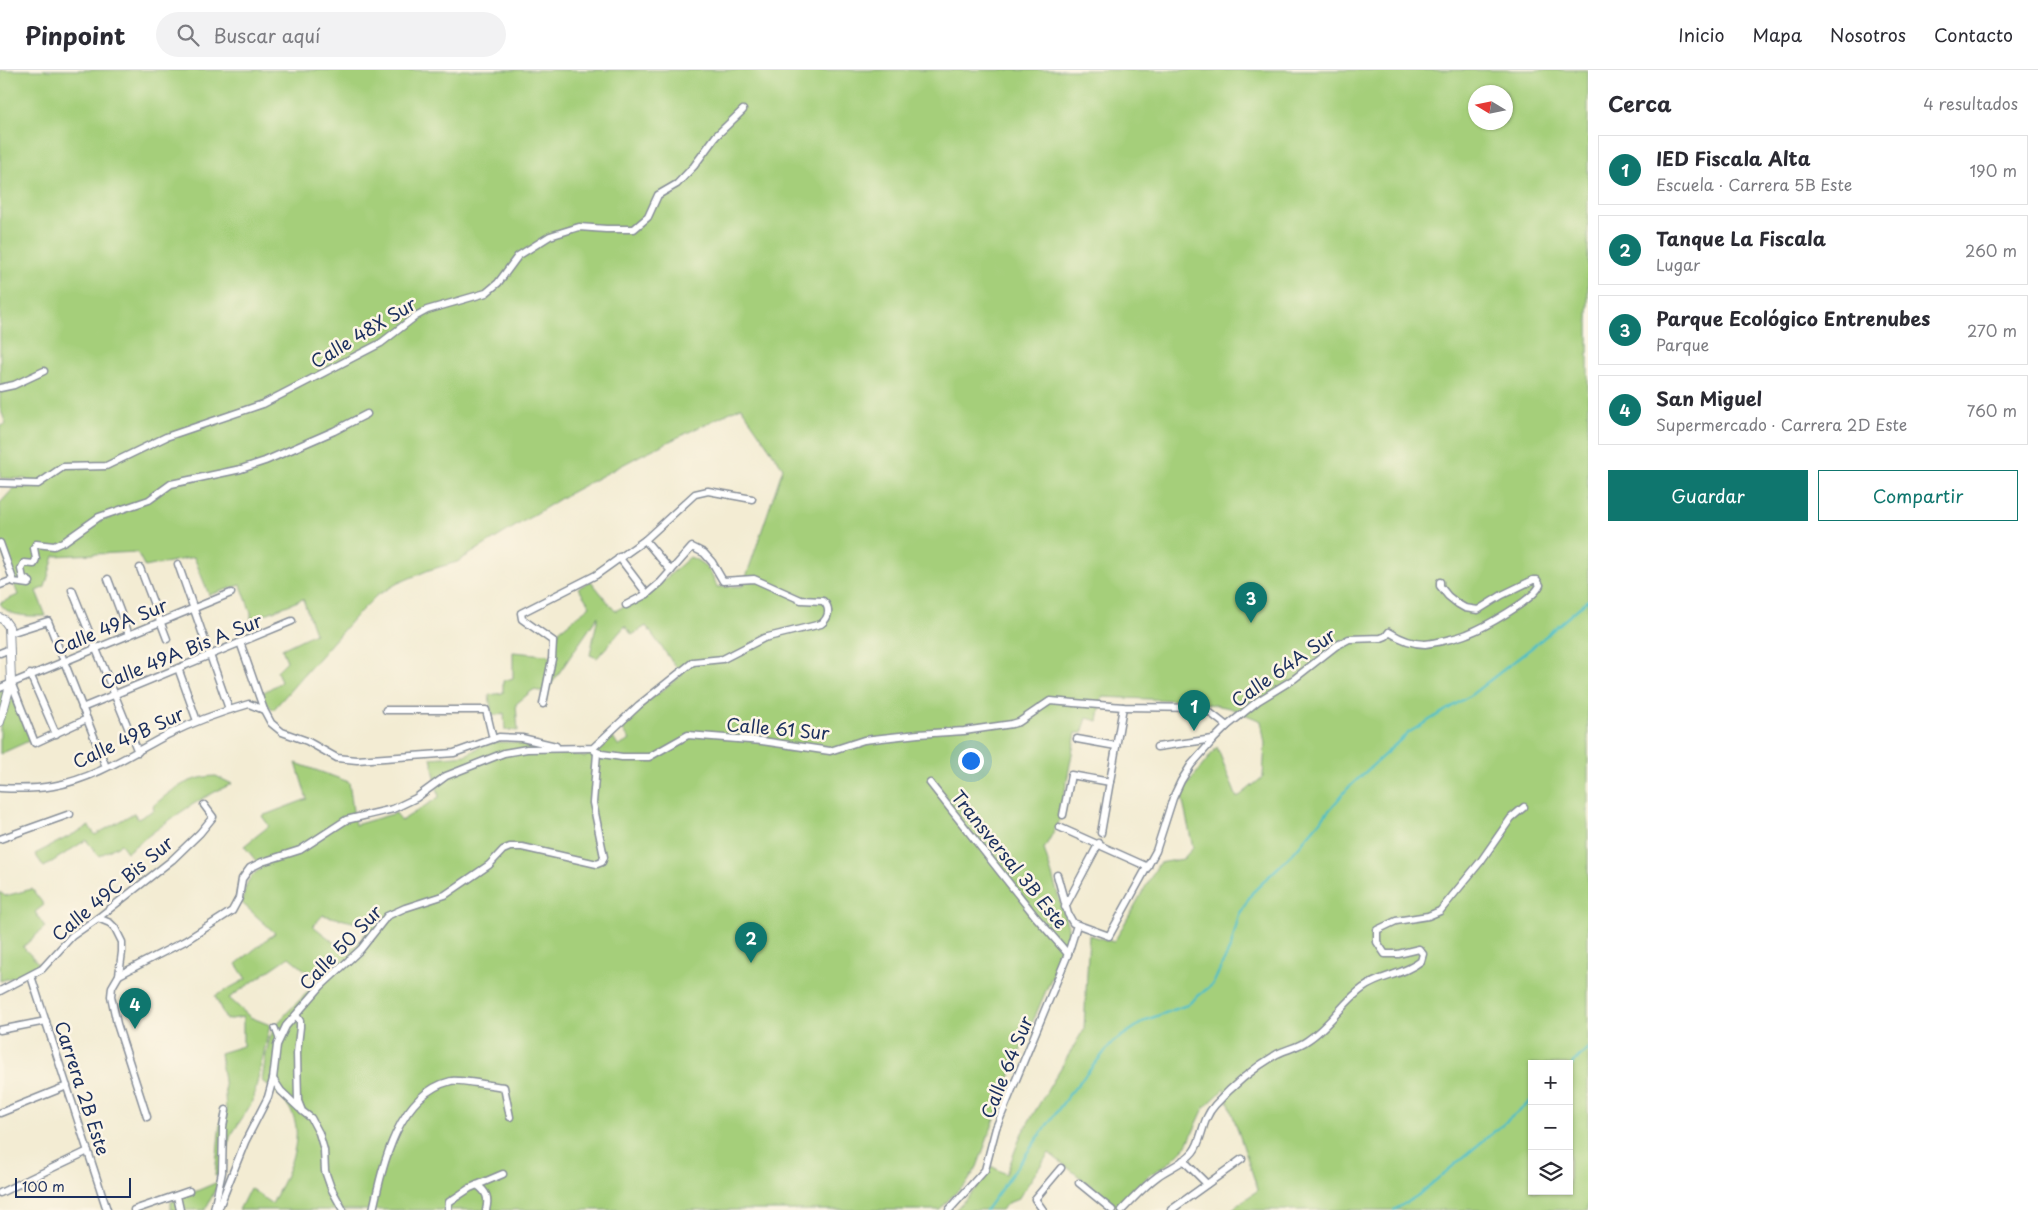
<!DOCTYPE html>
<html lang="es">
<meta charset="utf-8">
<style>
:root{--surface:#fff;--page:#f2f2f3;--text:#2b2b33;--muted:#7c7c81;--line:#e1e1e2;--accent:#0f766e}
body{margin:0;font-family:"Playpen Sans",sans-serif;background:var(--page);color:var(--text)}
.controls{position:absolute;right:15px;bottom:15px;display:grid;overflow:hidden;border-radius:0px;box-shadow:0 1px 4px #0004}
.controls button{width:45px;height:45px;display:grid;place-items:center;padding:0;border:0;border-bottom:1px solid var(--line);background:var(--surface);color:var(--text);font:25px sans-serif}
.compass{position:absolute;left:1468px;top:15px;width:45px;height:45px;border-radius:50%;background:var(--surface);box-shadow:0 1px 4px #0004;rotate:280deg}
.scale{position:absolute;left:15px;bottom:12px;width:116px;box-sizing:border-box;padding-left:5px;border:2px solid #1b2f5e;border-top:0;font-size:14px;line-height:18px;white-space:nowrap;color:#1b2f5e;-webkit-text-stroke:4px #fcf5e5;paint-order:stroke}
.you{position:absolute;left:970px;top:690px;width:18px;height:18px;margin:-12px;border:4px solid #fff;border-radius:50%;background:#1a73e8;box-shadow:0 0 0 8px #1a73e833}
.badge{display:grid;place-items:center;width:32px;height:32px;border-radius:50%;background:var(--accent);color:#fff;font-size:16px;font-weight:700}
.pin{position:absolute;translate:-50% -41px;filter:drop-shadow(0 1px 2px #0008)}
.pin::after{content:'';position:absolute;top:26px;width:18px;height:15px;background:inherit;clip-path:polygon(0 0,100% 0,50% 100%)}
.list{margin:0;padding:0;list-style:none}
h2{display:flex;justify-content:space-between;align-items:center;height:65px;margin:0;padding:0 20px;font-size:21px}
h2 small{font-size:16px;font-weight:400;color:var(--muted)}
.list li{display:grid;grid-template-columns:32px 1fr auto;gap:15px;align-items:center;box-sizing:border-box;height:70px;margin:0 10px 10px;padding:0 10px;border:1px solid var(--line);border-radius:0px}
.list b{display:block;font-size:19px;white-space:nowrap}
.list p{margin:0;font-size:16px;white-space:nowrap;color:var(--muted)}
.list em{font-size:16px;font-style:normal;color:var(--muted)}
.actions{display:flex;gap:10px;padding:15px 20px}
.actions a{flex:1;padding:11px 0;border:1px solid var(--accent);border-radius:0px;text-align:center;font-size:18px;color:var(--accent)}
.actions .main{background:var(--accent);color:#fff}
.icon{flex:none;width:28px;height:28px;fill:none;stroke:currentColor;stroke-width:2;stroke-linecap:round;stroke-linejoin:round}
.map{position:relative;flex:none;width:1588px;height:1140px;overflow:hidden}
header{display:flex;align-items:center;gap:30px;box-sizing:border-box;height:70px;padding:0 25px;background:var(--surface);border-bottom:1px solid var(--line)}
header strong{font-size:24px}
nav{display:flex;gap:28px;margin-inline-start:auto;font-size:18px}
.search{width:350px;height:45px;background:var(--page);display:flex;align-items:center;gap:12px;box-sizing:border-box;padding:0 18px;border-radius:28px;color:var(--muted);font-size:19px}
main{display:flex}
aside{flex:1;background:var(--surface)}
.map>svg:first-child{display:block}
.green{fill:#a5cf7a;stroke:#607f6c;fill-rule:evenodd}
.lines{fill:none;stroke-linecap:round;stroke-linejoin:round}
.stream{stroke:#50bfc5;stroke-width:2.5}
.pedestrian-casing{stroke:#878e98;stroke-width:8}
.minor-casing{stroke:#878e98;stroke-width:9}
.tertiary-casing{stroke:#878e98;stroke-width:10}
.pedestrian{stroke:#fff;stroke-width:5}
.minor{stroke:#fff;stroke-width:6}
.tertiary{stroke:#fff;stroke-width:8}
.labels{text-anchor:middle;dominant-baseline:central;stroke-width:5;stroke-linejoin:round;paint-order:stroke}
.street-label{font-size:18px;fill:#1b2f5e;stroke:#fcf5e5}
</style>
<header>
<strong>Pinpoint</strong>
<div class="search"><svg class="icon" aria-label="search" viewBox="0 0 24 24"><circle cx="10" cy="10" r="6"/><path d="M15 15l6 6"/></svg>Buscar aquí</div>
<nav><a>Inicio</a><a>Mapa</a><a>Nosotros</a><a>Contacto</a></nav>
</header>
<main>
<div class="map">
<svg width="1588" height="1140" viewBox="0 0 1588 1140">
<rect width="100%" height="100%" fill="#fcf5e5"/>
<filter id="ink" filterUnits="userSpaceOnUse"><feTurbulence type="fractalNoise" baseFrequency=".02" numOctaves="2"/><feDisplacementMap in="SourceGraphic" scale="10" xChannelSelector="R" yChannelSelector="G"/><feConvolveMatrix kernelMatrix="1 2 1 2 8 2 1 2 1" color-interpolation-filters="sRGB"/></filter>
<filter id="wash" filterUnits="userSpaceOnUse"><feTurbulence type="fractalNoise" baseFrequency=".0096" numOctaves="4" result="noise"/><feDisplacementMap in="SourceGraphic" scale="20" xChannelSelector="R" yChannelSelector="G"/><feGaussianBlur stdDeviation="1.12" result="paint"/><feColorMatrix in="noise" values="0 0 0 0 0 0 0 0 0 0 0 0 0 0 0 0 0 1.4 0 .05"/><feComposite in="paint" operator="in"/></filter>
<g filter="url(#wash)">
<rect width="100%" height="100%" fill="#f3ecd3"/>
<g class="green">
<path d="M0,0h1588v1140h-357l27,-20 -34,-101 -20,19 -17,37 -18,18 -21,13 -30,31 -69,-54 -31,46 -10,4 -7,7h-46l22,-23 14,-21 15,8 16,-41 62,-104 5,-94 25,7 45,-79 24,-4 10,-11 -12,-55 36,-46 20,51 26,-21 2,-33 -4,-23 -31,-13 -36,-7 -92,-4 -4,24 -11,-3 -5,15h-6l-17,89 -15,27 24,78v12l-50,117 -41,111 -10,16 -16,14 -11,13h-701l11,-22 22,16c14,-28 39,-73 13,-102 -6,-8 -15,-14 -23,-21 3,-18 4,-42 15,-57 12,-15 28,-28 41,-43l-29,-24 -60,41 21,19 20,8 -17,76 -23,36 -8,37 -7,2 5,-53 6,-13 -2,-29 -4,-28 23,-7v-29l-17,3 -11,-24 31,-17 -10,-15 39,-31 -33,-30c3,-17 5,-26 20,-35l-18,-22 25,-20 -7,-10 45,-17 -11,-36 53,19 6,43 41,-12 5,8 38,-24 -8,-39 35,-3 17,-10 14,-3h17l71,15 26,-22 8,11 11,-6 -8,-12 20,-22 40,-31 -36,-49 -14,9 -7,-9 -28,32 -7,-3 8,-39 -52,76 -13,-2 -17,14 2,27 -13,-1 -1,-17 -12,3 -3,-21 14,-2v-12l10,-3v-26l34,3 5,3 7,-27 31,-25 -12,-18 13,-7 24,30 33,-17 42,-37c15,6 22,14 27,30l26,-1 40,-118 -42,-61 -100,48 -73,39 -111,68 -28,8 -31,13 -22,13 -23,23 -80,91 -14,-15 22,-13 -4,-11 10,-10 -5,-12 33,-16 -12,-34 -52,21v-7l-10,-28 -32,10 -15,-38 -49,10 -8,-15 -83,4 -9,31 -9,4 10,25c-15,0 -38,2 -46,-13l18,-8 -18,-49v-43l14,-15 15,-1 -3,-8 -26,-1v-52l6,-2 -6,-16zM1476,22h30v30h-30zM323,845l47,11v1l-12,16 -10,10 -35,-27zM1532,994h37v127h-37z"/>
<path d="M8,616l23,54 -31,14v-64z"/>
<path d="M216,706l16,8c-39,16 -72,43 -105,68l-6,-8 -22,12 -13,-16 -42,27 -9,-13 54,-28 6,9 39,-22 4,6 16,-9 -1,-4c20,-17 35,-29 63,-30z"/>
<path d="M32,819l12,16 -9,7 10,15 -22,20 17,18 -13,8 -27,8v-89l5,4z"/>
<path d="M220,1111l-15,29h-34v-8z"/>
</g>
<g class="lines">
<g class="stream">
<path d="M1569,997l19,-19"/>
<path d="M986,1140l82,-114 45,-54 33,-22 41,-15 26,-21 18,-38 8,-31 13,-22 43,-42 52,-62 61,-56 63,-38 63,-49 54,-46"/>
<path d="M1394,1140l23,-14 115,-96"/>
</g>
</g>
</g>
<g filter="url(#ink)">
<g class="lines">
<g class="pedestrian-casing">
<path id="pedestrian" d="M275,958l4,11"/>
</g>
<g class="minor-casing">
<g id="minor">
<path d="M0,318l14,-3 30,-14"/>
<path d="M0,413l38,1 25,-17 43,-1 60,-29 97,-33 118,-61 35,-27 11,-6 59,-17 12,-10 20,-27 32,-20 29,-9 27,2h28l14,-12 10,-22 19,-11 17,-18 22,-30 27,-26"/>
<path d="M645,470l26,31"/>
<path d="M0,473l14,39 14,2 2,-2 -7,-4 -2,-9 3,-6 10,1 2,-5 -2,-11 2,-4 18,2 11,-5 34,-24 50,-17 22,-16 70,-15 24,-8 69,-30 33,-17"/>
<path d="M619,487l28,37"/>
<path d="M178,494l51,145"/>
<path d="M140,498l27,71"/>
<path d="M108,509l21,56"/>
<path d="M0,515l13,-5"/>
<path d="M72,520l66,162"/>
<path d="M10,563l38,-12 58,146"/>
<path d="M240,572l24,68 7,13 11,9 25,9 30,17 20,2 97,-7 45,-16 23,1 34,8"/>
<path d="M0,583l10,-4"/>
<path d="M178,598l19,53"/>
<path d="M30,604l26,60"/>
<path d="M11,612l24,61 52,-24"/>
<path d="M0,618l231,-95"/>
<path d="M543,634l9,-45 1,-18 -31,-22 -1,-6 2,-1 73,-37 49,-35 50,-46 13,-3 44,8"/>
<path d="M82,638l210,-87"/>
<path d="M386,640h100l7,29"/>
<path d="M1077,669l39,7"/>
<path d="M1157,677l56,-8"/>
<path d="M595,681l7,3 20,3h27l39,-22 74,6 68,10 34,-11 54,-6 46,-3 48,-7 7,-2 31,-21 73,6 81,1 23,18"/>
<path d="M930,713l105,133 33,38"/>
<path d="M0,718c17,1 36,1 53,-2 41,-7 78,-32 114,-51 26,-13 54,-23 82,-31l15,6"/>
<path d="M1063,745l8,-40 39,7"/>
<path d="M1059,757l89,40"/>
<path d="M1101,763l22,-126"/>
<path d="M0,769l70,-25"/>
<path d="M1057,805l11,39 5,9 36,13 47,-85 17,-53 8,-17 10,-16 23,-26 13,-13 31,-25 36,-22 42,-33 13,-7 32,-1 5,-2 3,-4c11,7 23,12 36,12 9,-1 33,-6 42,-10 16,-6 67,-34 73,-49l-3,-5h-4l-31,15 -24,15 -13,-2 -7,-4 -10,-8 -8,-10v-4"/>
<path d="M1065,837l34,-64"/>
<path d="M98,848l12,5 5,5 7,14v10l-3,23 -7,12 -1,9 6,28 30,93"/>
<path d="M119,905l66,-34 47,-30 7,-13 3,-19 8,-11 12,-6 38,-12 46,-30 47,-11 23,-11 30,-22 58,-23 23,-4 66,-1 46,-43 54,-43 30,-3 41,-21 57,-14c8,-6 10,-16 2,-23l-22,-1 -47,-21 -31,2 -11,-19 -8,-9 -12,-6 -31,35 -14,12 -21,11"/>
<path d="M31,906l76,234"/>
<path d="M0,921l42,-22 30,-33 26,-18 74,-58 28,-27 13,-16 -9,-12"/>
<path d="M296,945l4,6v6l-3,26 1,48 4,10 9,7 8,15 5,17 1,21 6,17 12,22"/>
<path d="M0,960l46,-9"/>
<path d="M273,1009l8,12 18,17"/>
<path d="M0,1043l67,-27"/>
<path d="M1183,1090l24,24"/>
<path d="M1079,1113l33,27"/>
<path d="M477,1115c10,7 12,13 9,25"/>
<path d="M0,1123l88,-42"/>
<path d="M177,1126l3,14"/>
<path d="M134,1140l55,-19"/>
<path d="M214,1140l8,-38 1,-45 3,-17"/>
<path d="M218,1140l27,-68 23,-45 5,-18 4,-34 9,-19 35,-40 40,-37 26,-33 18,-8 40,-13 44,-30 14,-15 7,-3h12l75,17 5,-2 2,-5 -11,-54 4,-50"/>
<path d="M373,1140c10,-46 25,-116 78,-129 6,-2 43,5 53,6l6,30"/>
<path d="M448,1140l1,-8 21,-14 33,-14"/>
<path d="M949,1140l36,-40 11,-42 72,-174 9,-29"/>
<path d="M1043,1140l-8,-11 26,-31"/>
<path d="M1122,1140c12,-12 22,-24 36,-34 11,-8 26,-13 35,-24 10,-12 8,-32 22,-47 17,-19 40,-38 62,-51 10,-5 22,-7 31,-14 22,-14 35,-38 55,-52 18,-13 41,-13 58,-27l2,-7 -4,-5 -21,5h-13l-8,-12v-12l19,-9 32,-5 12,-5 41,-50 30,-43 13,-11"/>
<path d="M1171,1140l71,-51"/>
</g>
</g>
<g class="tertiary-casing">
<path id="tertiary" d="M0,548l4,2 5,7 2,55 -11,40"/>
</g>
<use href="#pedestrian" class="pedestrian"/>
<use href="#minor" class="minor"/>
<use href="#tertiary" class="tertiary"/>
</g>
</g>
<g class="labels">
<g class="street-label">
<text transform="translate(363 262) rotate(-31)">Calle 48X Sur</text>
<text transform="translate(110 556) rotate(-22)">Calle 49A Sur</text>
<text transform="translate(181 581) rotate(-22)">Calle 49A Bis A Sur</text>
<text transform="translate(1283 597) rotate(-35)">Calle 64A Sur</text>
<text transform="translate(778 658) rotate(5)">Calle 61 Sur</text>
<text transform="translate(128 667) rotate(-25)">Calle 49B Sur</text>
<text transform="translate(1010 789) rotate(51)">Transversal 3B Este</text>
<text transform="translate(112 818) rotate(-40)">Calle 49C Bis Sur</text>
<text transform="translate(340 877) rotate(-46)">Calle 50 Sur</text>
<text transform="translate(1006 997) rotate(-68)">Calle 64 Sur</text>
<text transform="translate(83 1018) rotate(72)">Carrera 2B Este</text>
</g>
</g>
</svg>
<div class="controls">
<button>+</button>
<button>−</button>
<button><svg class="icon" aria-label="layers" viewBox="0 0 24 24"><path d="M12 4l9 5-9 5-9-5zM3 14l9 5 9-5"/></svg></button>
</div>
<svg class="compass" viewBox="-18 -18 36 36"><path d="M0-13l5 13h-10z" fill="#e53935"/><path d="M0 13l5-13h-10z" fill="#7c7c81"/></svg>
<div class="scale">100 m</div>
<div class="you"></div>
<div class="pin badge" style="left:1194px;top:661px">1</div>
<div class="pin badge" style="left:751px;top:893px">2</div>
<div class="pin badge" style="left:1251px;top:553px">3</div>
<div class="pin badge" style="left:135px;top:959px">4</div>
</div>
<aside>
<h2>Cerca<small>4 resultados</small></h2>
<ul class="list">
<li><span class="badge">1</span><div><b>IED Fiscala Alta</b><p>Escuela · Carrera 5B Este</p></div><em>190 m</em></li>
<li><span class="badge">2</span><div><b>Tanque La Fiscala</b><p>Lugar</p></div><em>260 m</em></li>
<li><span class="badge">3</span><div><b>Parque Ecológico Entrenubes</b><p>Parque</p></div><em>270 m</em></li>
<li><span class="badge">4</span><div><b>San Miguel</b><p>Supermercado · Carrera 2D Este</p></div><em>760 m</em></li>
</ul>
<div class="actions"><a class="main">Guardar</a><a>Compartir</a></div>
</aside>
</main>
